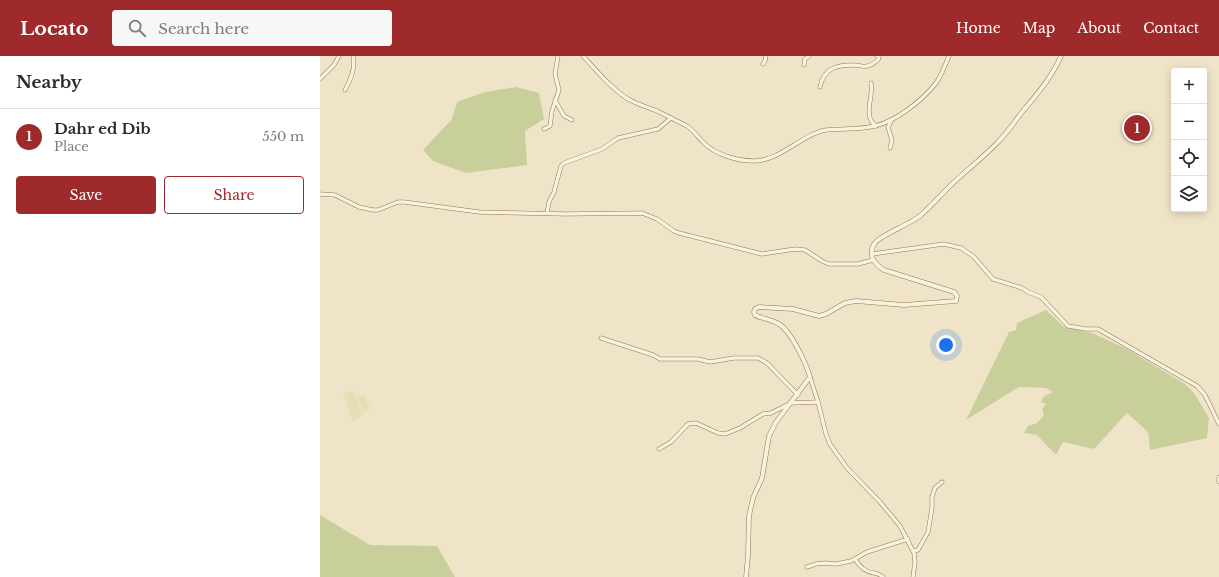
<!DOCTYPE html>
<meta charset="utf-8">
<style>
:root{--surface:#fff;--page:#f7f7f7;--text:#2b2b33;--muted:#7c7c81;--line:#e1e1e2;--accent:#9e2a2b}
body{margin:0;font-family:"Libre Baskerville",serif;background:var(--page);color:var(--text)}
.controls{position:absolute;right:12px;top:12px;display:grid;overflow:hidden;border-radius:4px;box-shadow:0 2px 10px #0003}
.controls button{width:36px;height:36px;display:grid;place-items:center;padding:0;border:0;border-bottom:1px solid var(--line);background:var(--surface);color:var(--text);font:20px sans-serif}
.you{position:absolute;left:626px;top:289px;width:14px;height:14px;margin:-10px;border:3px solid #fff;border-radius:50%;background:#1a73e8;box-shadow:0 0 0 6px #1a73e833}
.badge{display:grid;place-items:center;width:26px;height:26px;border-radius:50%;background:var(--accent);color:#fff;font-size:13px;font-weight:700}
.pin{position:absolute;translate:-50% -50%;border:2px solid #fff;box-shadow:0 1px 4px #0006}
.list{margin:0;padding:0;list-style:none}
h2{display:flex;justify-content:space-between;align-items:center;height:52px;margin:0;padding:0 16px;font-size:17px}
h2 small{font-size:13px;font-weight:400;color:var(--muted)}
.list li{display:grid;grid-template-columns:26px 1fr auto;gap:12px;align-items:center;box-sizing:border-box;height:56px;padding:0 16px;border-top:1px solid var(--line)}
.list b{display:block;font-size:15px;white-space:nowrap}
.list p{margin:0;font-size:13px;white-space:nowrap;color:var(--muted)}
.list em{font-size:13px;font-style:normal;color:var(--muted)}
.actions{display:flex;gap:8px;padding:12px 16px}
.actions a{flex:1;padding:9px 0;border:1px solid var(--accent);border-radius:4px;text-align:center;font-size:14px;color:var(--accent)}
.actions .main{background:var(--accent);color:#fff}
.icon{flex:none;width:22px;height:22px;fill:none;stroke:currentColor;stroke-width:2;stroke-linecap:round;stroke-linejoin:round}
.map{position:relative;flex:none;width:899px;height:521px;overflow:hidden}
header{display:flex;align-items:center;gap:24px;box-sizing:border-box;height:56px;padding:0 20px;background:var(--accent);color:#fff}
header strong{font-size:19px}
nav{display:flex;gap:22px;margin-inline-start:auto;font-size:14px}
.search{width:280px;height:36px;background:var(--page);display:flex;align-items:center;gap:10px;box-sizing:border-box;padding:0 14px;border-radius:4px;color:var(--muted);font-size:15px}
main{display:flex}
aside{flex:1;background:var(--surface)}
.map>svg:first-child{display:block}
.farmland{fill:#e6deb5}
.green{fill:#c9cf9b}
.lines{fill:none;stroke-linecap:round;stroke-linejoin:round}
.minor-casing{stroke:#8d765c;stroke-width:4.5}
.tertiary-casing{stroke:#8d765c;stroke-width:5}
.minor{stroke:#faf1dc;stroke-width:3.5}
.tertiary{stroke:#faf1dc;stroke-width:4}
</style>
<header>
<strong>Locato</strong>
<div class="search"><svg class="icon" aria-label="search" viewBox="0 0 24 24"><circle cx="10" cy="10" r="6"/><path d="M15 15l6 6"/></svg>Search here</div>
<nav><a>Home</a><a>Map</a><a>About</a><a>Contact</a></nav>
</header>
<main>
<aside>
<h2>Nearby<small></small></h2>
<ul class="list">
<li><span class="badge">1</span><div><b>Dahr ed Dib</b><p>Place</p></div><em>550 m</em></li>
</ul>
<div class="actions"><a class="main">Save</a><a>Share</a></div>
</aside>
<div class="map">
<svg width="899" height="521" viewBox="0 0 899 521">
<rect width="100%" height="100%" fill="#f0e4c8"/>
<g class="farmland">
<path d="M34,334l9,24 -10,9 -10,-29z"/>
<path d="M37,338l8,2 5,12 -6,5z"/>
</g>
<g class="green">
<path d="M196,31l23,6 5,26 -19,12 2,34 -61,8 -33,-12 -10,-11 29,-31 5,-17 28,-10z"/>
<path d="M726,254l18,17 28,6 35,16 58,35 9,9 15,25 -2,20 -57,12 -2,-18 -21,-19 -33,36 -31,-7 -7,13 -19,-20 -13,-2 4,-7 9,-3 7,-8 -2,-5 4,-6 -5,-2 3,-6 9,-4 -7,-4 -27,-1 -53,33 43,-88 7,-2 1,-7z"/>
<path d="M0,459l50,30 67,1 18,31h-135z"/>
</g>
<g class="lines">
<g class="minor-casing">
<g id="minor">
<path d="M263,0c12,13 33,38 49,45 8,4 17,7 25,10 10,5 20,10 30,15 7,5 11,11 17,17 12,12 34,18 50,18 26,0 48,-27 72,-31 16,-2 33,0 49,-4 21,-5 47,-25 61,-43 6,-8 9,-18 13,-27"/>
<path d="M443,8l2,-3 1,-5"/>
<path d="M484,9l1,-6 4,-3"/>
<path d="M0,23l14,-14 5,-9"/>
<path d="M551,27c3,14 -9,33 5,43"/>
<path d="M500,31c4,-19 16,-22 34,-22 4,0 9,2 13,1 4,0 8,-4 11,-6l1,-3 -2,-1"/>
<path d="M25,34c5,-9 11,-23 8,-34"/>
<path d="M235,44l9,16 8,4"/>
<path d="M224,73l6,-3 2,-15 7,-21 -4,-16 3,-18"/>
<path d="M570,92l2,-8 -4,-13 3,-6"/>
<path d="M0,138l15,1 24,12 14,3h5l20,-8h6l75,10 87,2 76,-1 15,6 17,12 5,2 83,21 33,-5 10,1 17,11 7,3h29l15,-4"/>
<path d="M227,157l2,-11 5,-10 7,-26 3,-3 38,-14 16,-11 40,-9 13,-11"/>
<path d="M552,198l72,-10 17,4 13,9 19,22 29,9 6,4 13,5 27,29 18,3h12l99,57 8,9 14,29"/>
<path d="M281,282l52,17 7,4h38l12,3 24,-4h24l9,5 31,32"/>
<path d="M490,321l8,25 8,32 4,10 17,24 33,34 20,24 14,27 1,9 -2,15"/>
<path d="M339,393l12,-7 17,-18 8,-1 22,10 7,1 15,-6 23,-14 8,-1 20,-10 27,-1"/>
<path d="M899,421v5"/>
<path d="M593,495l5,-1 10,-18 4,-24v-11l3,-9 7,-6"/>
<path d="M535,503c4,7 10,13 19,14 5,1 6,1 9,4"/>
<path d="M487,511l9,-3 8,-1 12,1 15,-3 16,-9 41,-13"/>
</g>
</g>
<g class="tertiary-casing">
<path id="tertiary" d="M426,521l2,-21 1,-40 4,-18 9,-20 7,-42 7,-14 34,-45c-4,-14 -19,-46 -31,-53 -8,-5 -17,-5 -24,-9l-1,-3 1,-3 4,-2 34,2 26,7 7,-2 19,-11 11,-2 48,4 52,-4 1,-5 -3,-4 -70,-22c-10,-6 -17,-16 -9,-27 5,-8 36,-19 46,-28 10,-9 19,-19 28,-28 16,-16 34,-29 49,-45 10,-10 17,-21 25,-31 15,-18 29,-34 38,-55"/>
</g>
<use href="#minor" class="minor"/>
<use href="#tertiary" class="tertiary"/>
</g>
</svg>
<div class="controls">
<button>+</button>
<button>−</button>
<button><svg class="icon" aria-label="locate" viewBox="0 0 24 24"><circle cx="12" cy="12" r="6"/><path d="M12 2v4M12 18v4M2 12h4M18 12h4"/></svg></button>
<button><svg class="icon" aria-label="layers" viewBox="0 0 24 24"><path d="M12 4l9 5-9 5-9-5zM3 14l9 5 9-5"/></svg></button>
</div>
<div class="you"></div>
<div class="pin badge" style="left:817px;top:72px">1</div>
</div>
</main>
